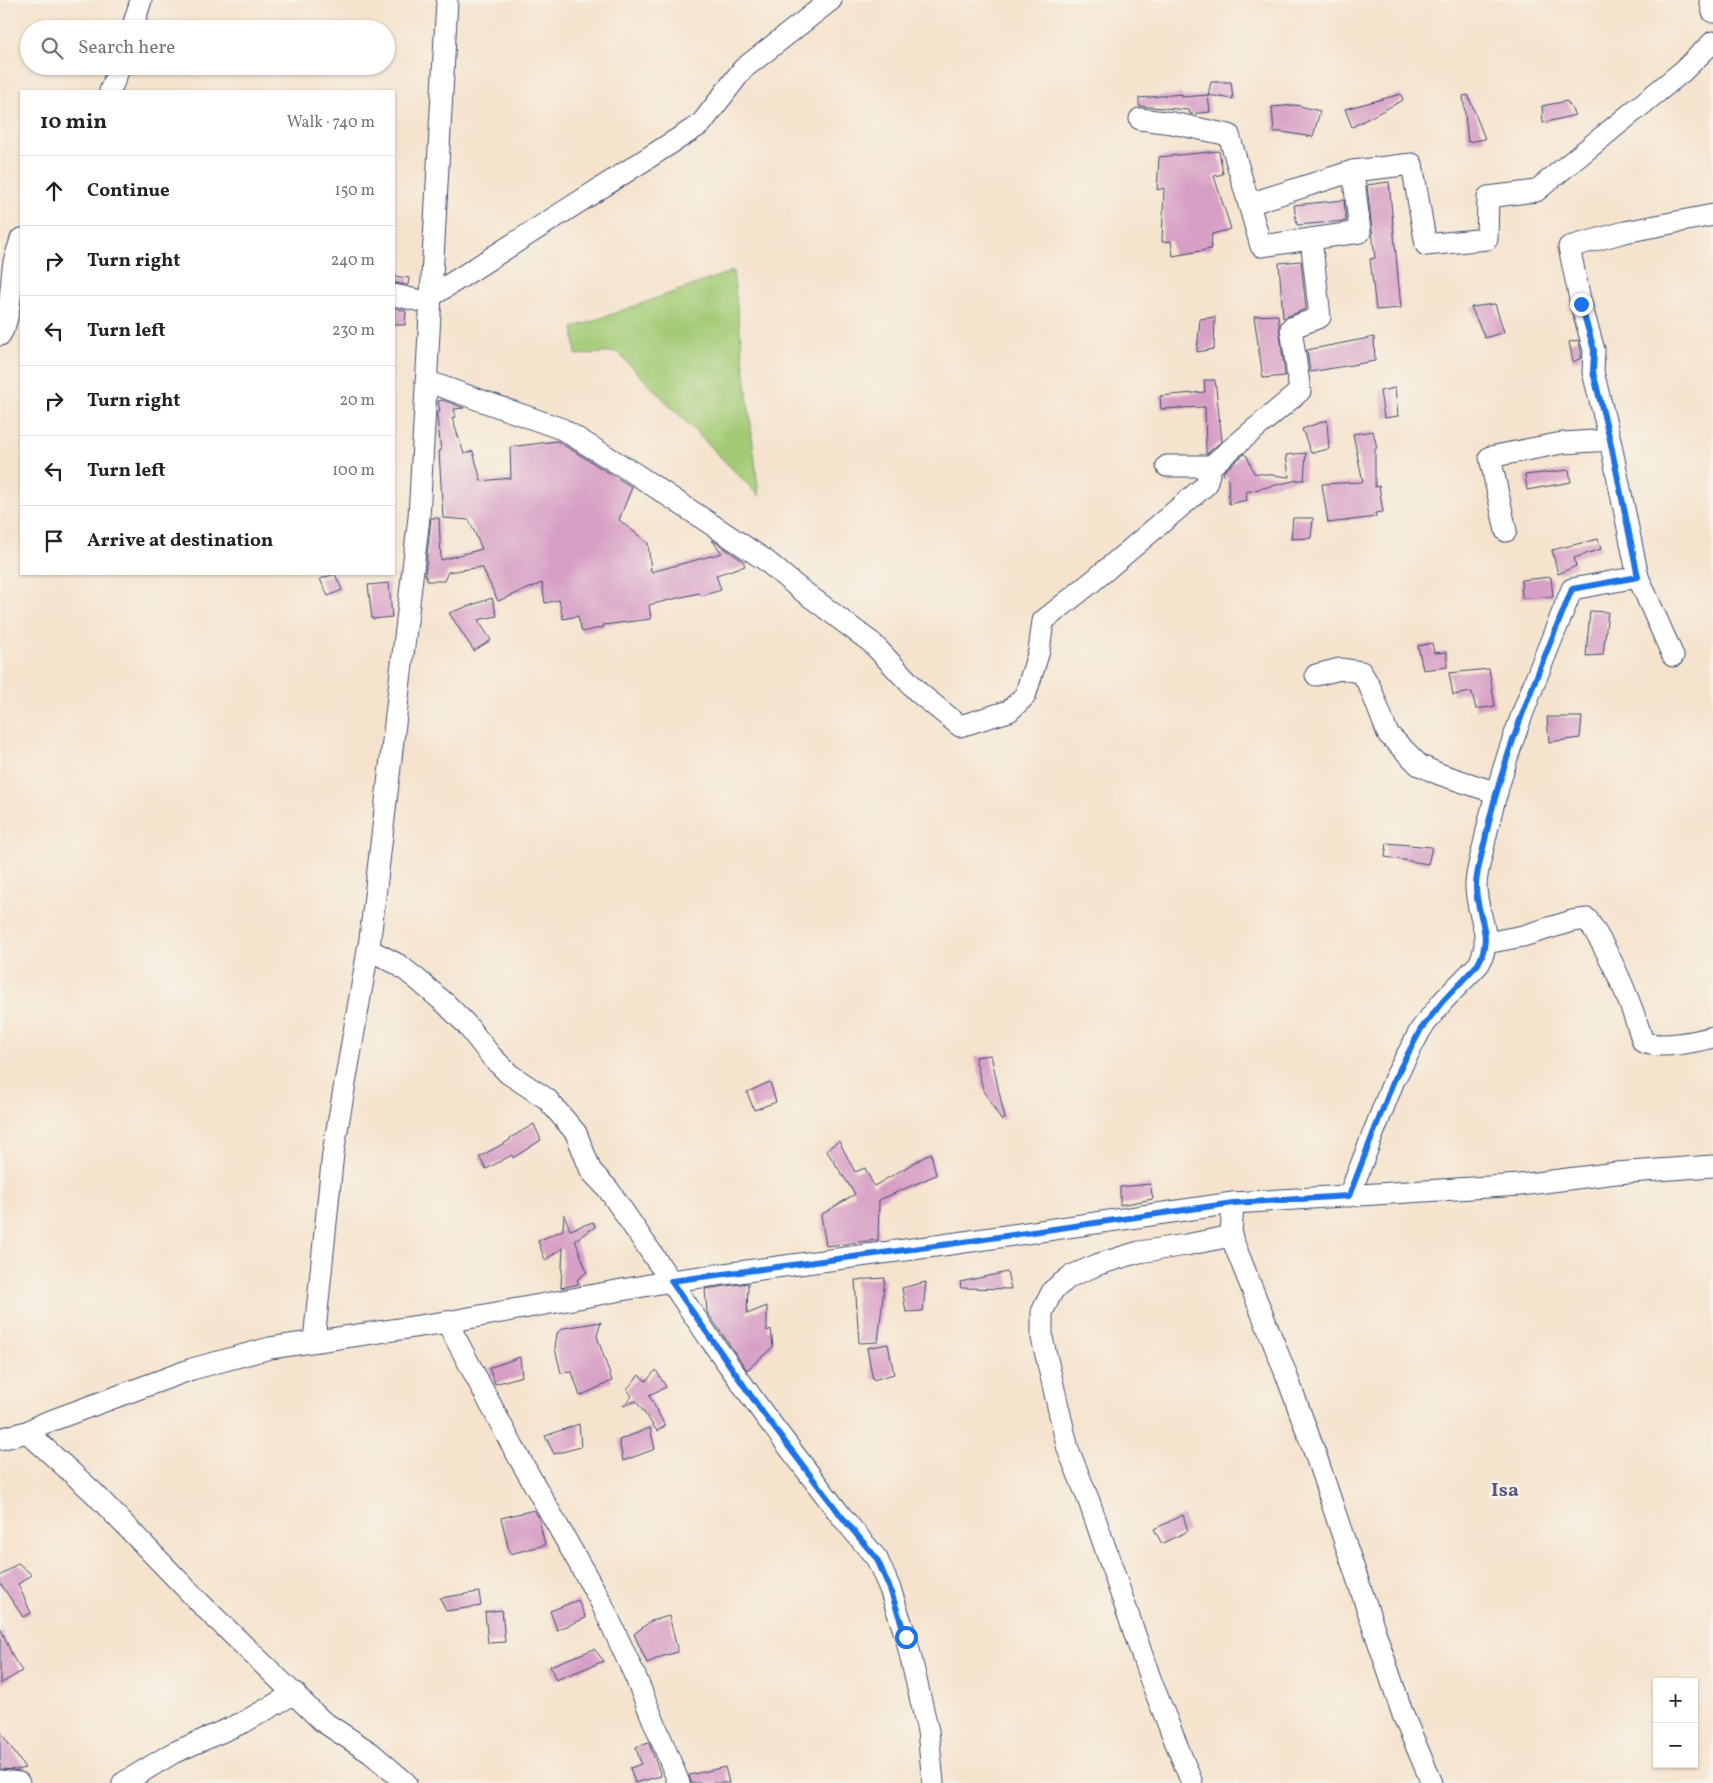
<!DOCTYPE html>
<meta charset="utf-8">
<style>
:root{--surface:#fff;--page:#f6f6f6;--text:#222;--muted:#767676;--line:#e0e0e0}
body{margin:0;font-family:Vollkorn,serif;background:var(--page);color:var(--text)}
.controls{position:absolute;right:15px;bottom:15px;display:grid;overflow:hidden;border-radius:0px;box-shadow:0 1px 4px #0004}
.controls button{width:45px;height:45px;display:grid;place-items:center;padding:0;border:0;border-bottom:1px solid var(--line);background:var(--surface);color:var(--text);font:25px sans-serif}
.stop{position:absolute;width:15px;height:15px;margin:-11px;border:4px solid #1a73e8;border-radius:50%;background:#fff}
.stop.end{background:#1a73e8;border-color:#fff;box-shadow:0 1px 5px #0008}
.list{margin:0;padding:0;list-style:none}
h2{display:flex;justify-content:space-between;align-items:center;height:65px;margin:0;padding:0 20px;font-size:21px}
h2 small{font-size:16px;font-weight:400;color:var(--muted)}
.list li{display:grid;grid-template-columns:32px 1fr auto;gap:15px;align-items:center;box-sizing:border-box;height:70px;padding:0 20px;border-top:1px solid var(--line)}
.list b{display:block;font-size:19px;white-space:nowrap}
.list em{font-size:16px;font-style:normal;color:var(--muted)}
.icon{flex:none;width:28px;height:28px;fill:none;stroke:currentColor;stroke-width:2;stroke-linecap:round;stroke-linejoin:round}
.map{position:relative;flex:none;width:1713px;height:1783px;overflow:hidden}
.search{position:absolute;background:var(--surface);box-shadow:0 1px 4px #0004;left:20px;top:20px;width:375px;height:55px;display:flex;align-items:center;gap:12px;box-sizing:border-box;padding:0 18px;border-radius:28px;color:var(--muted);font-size:19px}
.panel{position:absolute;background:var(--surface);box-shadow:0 1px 4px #0004;left:20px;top:90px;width:375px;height:485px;border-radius:0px}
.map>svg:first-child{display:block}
.green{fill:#a3cb76;stroke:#5f7d6a}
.building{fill:#d79fc5}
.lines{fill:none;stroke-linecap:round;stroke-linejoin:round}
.minor-casing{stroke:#3c4a6f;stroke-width:23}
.minor{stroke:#fff;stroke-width:21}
.route{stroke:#1a73e8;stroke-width:6}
.labels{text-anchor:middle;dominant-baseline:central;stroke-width:5;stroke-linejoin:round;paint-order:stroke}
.district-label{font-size:20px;font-weight:bold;fill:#5d5682;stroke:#f7f3e8}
</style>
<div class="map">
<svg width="1713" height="1783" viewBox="0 0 1713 1783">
<rect width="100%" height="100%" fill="#f7f3e8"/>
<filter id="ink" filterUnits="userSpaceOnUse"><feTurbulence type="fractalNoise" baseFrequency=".02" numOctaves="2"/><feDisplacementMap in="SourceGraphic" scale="10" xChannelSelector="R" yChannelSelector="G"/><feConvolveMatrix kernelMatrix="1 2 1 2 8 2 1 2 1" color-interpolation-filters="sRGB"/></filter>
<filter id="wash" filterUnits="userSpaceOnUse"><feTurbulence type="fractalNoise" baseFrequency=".0096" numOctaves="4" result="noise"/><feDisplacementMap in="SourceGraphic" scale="20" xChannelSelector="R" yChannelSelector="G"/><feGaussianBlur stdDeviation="1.12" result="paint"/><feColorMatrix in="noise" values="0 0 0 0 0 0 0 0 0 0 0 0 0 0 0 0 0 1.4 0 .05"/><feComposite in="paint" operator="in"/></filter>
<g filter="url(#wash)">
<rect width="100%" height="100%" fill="#f5e3cd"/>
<path class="green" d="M733,271l26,225 -142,-144 -41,3 -3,-27z"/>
<g id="blocks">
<g class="building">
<path d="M1211,82h20l2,17 -25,-4z"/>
<path d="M1182,94v3l26,-2 2,17 -20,2 -1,-4 -50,-4v-8z"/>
<path d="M1401,94l2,6 -51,27 -7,-18z"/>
<path d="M1468,95l17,44 -17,3 -5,-46z"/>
<path d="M1567,101l8,14 -32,8 -1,-17z"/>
<path d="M1296,105l24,6 -7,26 -31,-5h-8l-2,-25z"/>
<path d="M1219,151l4,23 -9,2 17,53 -19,5 -1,15 -38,7 -2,-15 -9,1 2,-54 -7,2 2,-33z"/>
<path d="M1389,182l12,126 -25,2 -6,-51 5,-1 -8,-73z"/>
<path d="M1344,200l2,21 -49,4 -3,-20z"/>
<path d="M1301,261l5,48 -23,9 -4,-55z"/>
<path d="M394,276l15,2 -1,7 -14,-2z"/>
<path d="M1495,304l9,28 -19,6 -14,-31z"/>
<path d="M394,308l12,3 -1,14h-11z"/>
<path d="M1278,315l7,61 -22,2 -9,-62z"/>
<path d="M1215,317l-1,32 -17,3 3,-33z"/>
<path d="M1374,337l1,24 -65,11 -3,-22z"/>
<path d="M1578,340l3,11v7l-8,4 -4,-20z"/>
<path d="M1204,380h11l7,61 -16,13 -1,-47 -44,2 -1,-13 45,-4z"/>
<path d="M1395,388l3,28 -14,2 -4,-27z"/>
<path d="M443,400l21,8 -10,1 2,8 -4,1 12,36 9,-3 8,30 30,-3 -1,-31 47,-6 75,46 -13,33 29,23 3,29 71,-19 -11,-14 32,22 2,5 -29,9 5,15 -20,6 -2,-3 -50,12 2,14 -48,6 1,2 -22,5 -4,-16 -15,3 -4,-19 -14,3 -3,-20 -44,18 -16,-34 -34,5 -4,9h-17l-1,-6h-1l6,-57h8l2,42 41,-11 -13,-29 -26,-2 -4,-67h2l-4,-35v-4h3l-2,-11z"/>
<path d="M1327,420l2,29 -18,4 -9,-24z"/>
<path d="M1373,431l4,17h-2v39l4,-1 4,26 -8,1 1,4 -48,6 -6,-39 41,-2 -10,-48z"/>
<path d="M1306,453l-2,27h-7l-51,12 1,8 -18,4 -1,-25 -5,-5 1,-3 20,-17 3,2 7,17 35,4 -3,-22z"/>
<path d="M1569,470l2,12 -44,8 -2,-15z"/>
<path d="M1293,518h20l-2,20 -20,1z"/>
<path d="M1598,539l3,10 -27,9 2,8 -18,8 -6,-24z"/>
<path d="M335,574l7,16 -14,6 -8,-17z"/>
<path d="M1551,577l2,20 -31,1 -1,-18z"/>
<path d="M389,583l3,34 -20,2 -4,-34z"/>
<path d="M492,598l5,18 -19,4 13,20 -17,11 -25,-38z"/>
<path d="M1590,611l18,1 -5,43 -17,1z"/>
<path d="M1432,643l2,10 13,-1v15l-24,3 -5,-24z"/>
<path d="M1489,669l6,37 -19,3 -4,-17 -19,3 -4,-22z"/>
<path d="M1547,717h35l-2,21 -31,4z"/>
<path d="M1387,843l45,4 -4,17 -43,-7z"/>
<path d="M991,1055l14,64 -4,1 -18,-31 -8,-32z"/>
<path d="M770,1082l6,20 -22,8 -7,-18z"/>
<path d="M534,1124l7,16 -28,18 -1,-3 -26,14 -7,-12 31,-17v-2z"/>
<path d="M839,1141l16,31 10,-4 9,18 57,-33 5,22 -57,25 -1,40 -52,6 -5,-31 34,-21 -29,-44z"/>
<path d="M1150,1184l3,15 -33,6v-18z"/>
<path d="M564,1214l6,16 23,-8 2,5 -20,13 12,32 -10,8 2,4 -18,4 2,-40 -18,12 -7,-19 25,-11z"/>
<path d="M1007,1272l4,17 -50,-1 -1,-6z"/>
<path d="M885,1278l-7,64 -19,1 -4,-63z"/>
<path d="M926,1282l-3,29 -17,1 -4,-24z"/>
<path d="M748,1283l-1,31 20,-8v25l4,-2 2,18 -26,23 -40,-58 -2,-23z"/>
<path d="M601,1322l-4,14 15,45 -32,15 -8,-24 -11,1 -6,-25 2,-15 7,-5z"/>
<path d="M888,1344l6,30 -21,6 -6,-32z"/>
<path d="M520,1357l2,19 -27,8 -6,-16z"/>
<path d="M656,1370l10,17 -17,8 16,31 -8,5 -21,-30 -13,5 9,-10 -5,-7 12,-14 7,6z"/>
<path d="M579,1424l2,23 -27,7 -9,-18z"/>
<path d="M650,1428l5,21 -32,12 -4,-21z"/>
<path d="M534,1510l4,6 7,29 -35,9 -9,-36z"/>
<path d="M1183,1515l5,16 -26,13 -8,-15z"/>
<path d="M18,1563l14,12 -14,9 13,29 -8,4 -23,-34v-7z"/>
<path d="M479,1592l2,14 -35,5 -6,-13z"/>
<path d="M578,1600l8,18 -29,12 -7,-19z"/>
<path d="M502,1610l3,32 -17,1 -3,-31z"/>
<path d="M669,1616l9,36 -15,4 -16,7 -13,-29 17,-13z"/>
<path d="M0,1627l14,32 8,12 -22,13z"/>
<path d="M594,1649l10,12 -48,19 -6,-14z"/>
<path d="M0,1731l25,37 -9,2 -16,-1z"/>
<path d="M649,1743l12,33 -26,7 -5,-15 11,-4 -5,-17z"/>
<path d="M725,1767l4,16h-38l-2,-8z"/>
</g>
</g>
</g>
<g filter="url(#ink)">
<use href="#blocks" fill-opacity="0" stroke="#3c4a6f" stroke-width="1"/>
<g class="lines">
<g class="minor-casing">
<g id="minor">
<path d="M1710,0l3,12"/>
<path d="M132,29l9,-29"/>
<path d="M110,91l10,-25"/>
<path d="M1140,119l32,4 57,12 32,111 99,-14 -7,-61 59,-7 14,81 61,-6 1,-42 48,-6 147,-120 30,-29"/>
<path d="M1249,204l104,-33"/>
<path d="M394,295l36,8"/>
<path d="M430,297l271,-173 42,-55 88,-69"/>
<path d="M0,335c12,-18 10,-52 14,-73 2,-8 5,-15 7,-23"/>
<path d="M426,381l136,48 75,46 128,85 31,26 76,57 47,50 41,33 49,-15 16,-15 14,-45 4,-30 50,-40 113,-96 5,-19"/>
<path d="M1167,466h44l89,-75 -9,-63 29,-11 -9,-78"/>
<path d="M1506,531l-16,-74 72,-14 48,-3"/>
<path d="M1673,656l-35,-79 -28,-137 -17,-68 1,-22 -13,-46 -12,-57 56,-15 88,-17"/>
<path d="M1316,675l24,-6 21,3 9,15 18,47 31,31 20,9 58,19"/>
<path d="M1486,943l37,-7 49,-15 15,-2c25,37 43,81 56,123 18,7 52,0 70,-5"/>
<path d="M368,949l31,16 19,15 28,24 20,20 25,32 18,18 38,25 29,34 15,38 17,18 102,150 53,74 79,104 35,42 13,30 16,48 22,94 5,52"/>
<path d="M1349,1196l45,-116 27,-51 22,-28 36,-37c16,-31 -4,-49 -3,-80 1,-16 7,-33 10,-49 18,-85 54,-166 86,-246l66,-12"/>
<path d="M1233,1203l-2,33 55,138 30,82 87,259 29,68"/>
<path d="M447,1322l66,125 88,155 35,76 43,105"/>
<path d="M314,1341l19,-188 37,-214 49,-422 28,-517"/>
<path d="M27,1432l66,60 109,113 120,116 49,32 35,30"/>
<path d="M0,1439l27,-7 15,-8 150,-55 78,-21 177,-26 224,-41 279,-37 283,-41 287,-18 96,-12 97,-7"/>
<path d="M0,1781l19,2"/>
<path d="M123,1783l50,-30 71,-31 51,-29"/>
<path d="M1192,1783l-41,-102 -62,-180 -21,-52 -26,-111v-26l11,-22 18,-14 28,-12 40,-12 47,-7 45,-9"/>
</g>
</g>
<use href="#minor" class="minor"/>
</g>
</g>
<g class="lines" filter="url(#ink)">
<path class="route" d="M906,1637l-16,-48 -13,-30 -35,-42 -79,-104 -92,-132 279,-37 283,-41 116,-7 45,-116 27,-51 22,-28 35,-37c17,-31 -3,-49 -2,-80 1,-16 7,-33 10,-49 18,-85 54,-166 86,-246l66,-12 -28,-137 -17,-68 1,-22 -13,-46"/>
</g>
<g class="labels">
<g class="district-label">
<text x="1505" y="1491">Isa</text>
</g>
</g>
</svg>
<div class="controls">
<button>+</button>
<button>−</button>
</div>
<div class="stop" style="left:906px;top:1637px"></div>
<div class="stop end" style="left:1581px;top:304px"></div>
<div class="search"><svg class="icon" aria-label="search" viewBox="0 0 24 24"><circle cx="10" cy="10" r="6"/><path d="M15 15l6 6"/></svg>Search here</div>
<section class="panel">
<h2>10 min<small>Walk · 740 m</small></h2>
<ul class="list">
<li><svg class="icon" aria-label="ahead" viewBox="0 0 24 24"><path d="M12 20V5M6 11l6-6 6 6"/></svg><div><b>Continue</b></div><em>150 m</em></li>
<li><svg class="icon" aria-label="right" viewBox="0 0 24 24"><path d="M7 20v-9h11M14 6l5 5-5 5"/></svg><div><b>Turn right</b></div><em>240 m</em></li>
<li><svg class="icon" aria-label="left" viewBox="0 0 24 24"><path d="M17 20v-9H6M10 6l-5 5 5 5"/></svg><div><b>Turn left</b></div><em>230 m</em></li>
<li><svg class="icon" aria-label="right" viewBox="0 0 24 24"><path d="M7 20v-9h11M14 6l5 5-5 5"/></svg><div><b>Turn right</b></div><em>20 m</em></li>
<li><svg class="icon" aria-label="left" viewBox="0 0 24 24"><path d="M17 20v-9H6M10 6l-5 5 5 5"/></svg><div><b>Turn left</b></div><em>100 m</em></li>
<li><svg class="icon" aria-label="arrive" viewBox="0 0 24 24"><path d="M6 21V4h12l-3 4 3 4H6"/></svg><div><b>Arrive at destination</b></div></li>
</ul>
</section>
</div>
